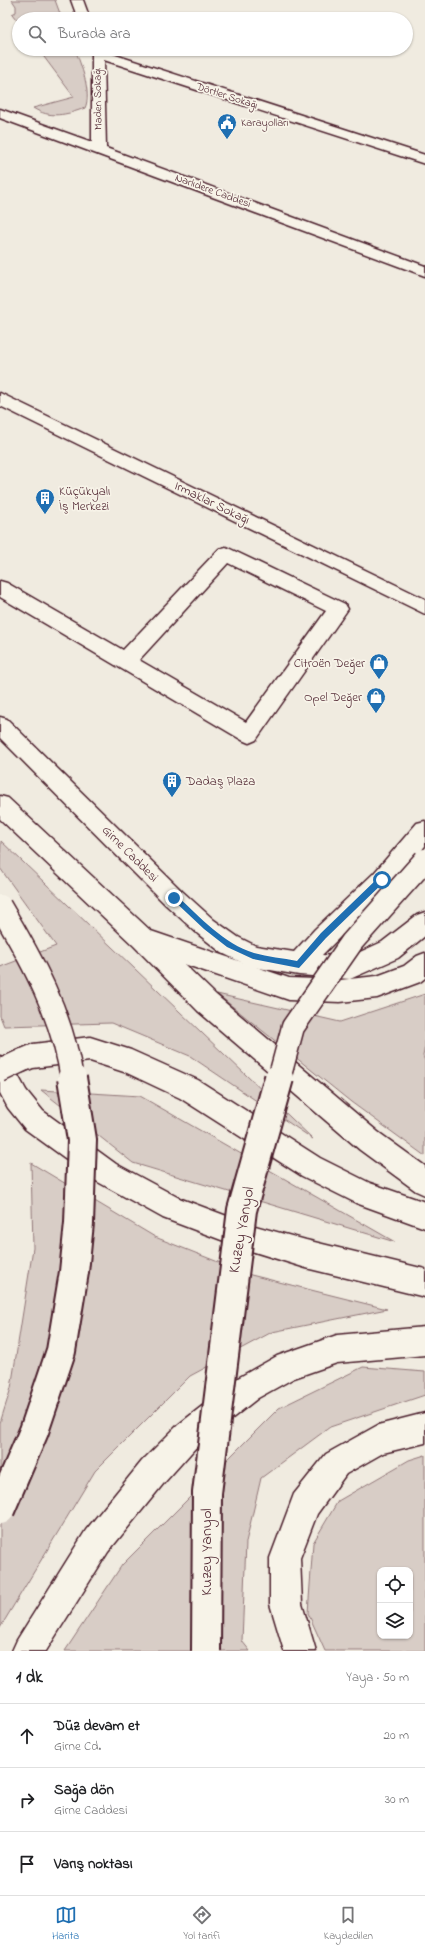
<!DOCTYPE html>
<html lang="tr">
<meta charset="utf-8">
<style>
:root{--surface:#fff;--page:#f2f2f2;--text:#202124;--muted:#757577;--line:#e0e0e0;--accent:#1f6fb2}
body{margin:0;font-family:"Indie Flower",sans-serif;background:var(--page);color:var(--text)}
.controls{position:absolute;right:12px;bottom:12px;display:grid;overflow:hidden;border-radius:8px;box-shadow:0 1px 3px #0004}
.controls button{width:36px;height:36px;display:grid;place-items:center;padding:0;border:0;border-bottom:1px solid var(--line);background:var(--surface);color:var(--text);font:20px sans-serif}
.stop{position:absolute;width:12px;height:12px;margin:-9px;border:3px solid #1f6fb2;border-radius:50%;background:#fff}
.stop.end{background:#1f6fb2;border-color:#fff;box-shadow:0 1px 4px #0008}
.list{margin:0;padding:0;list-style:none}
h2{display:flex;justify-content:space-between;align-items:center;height:52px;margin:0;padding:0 16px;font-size:17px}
h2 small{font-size:13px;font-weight:400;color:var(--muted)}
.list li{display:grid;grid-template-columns:26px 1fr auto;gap:12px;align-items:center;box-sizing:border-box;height:64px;padding:0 16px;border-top:1px solid var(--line)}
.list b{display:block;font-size:15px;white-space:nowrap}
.list p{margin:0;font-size:13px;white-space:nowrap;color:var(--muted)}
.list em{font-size:13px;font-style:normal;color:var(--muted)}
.icon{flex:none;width:22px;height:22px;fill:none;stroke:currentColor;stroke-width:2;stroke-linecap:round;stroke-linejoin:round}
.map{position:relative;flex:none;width:425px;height:1651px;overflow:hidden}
.search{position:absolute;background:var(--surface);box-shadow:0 1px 3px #0004;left:12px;right:12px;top:12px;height:44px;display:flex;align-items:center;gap:10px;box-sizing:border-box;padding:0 14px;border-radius:22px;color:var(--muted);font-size:15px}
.sheet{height:244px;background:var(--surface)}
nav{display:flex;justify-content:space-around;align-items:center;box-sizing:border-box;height:56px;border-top:1px solid var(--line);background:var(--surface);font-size:11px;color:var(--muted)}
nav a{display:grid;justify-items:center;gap:2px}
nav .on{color:var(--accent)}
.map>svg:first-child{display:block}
.green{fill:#d8cdc6;stroke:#917678;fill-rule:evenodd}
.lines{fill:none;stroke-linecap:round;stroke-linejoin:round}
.minor-casing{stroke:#4a1f2b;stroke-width:3}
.highway-casing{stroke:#4a1f2b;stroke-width:3}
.minor{fill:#f7f3e8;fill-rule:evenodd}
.highway{fill:#f7f3e8;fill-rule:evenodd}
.major-bridge-far1-casing{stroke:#4a1f2b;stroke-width:25;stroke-linecap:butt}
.major-bridge-casing{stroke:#4a1f2b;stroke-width:32;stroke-linecap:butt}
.highway-bridge-far1-casing{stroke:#4a1f2b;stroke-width:25;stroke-linecap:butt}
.highway-bridge-casing{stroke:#4a1f2b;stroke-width:32;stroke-linecap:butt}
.major-bridge-far1{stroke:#f7f3e8;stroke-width:22}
.major-bridge{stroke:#f7f3e8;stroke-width:28}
.highway-bridge-far1{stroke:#f7f3e8;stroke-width:22}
.highway-bridge{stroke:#f7f3e8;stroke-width:28}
.route{fill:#1f6fb2}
.labels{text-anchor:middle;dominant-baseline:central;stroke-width:3.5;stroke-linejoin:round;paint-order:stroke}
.far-street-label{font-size:11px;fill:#4a1f2b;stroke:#f7f3e8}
.far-poi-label{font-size:11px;fill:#4a1f2b;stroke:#f7f3e8;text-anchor:start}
.poi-label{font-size:13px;fill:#4a1f2b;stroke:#f7f3e8;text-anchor:start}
.street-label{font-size:13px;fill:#4a1f2b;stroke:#f7f3e8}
.near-street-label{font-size:16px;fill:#4a1f2b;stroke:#f7f3e8}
</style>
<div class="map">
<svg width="425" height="1651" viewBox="0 0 425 1651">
<rect width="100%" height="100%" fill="#f0ebe0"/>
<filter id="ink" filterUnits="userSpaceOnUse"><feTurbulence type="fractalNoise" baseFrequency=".025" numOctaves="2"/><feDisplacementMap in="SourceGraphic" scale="8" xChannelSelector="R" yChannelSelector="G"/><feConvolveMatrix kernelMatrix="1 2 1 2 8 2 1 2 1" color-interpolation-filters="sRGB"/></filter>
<g filter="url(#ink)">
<g class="green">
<path d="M12,0h43l7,19h-43v4l-7,-9 4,-2v-6z"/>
<path d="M38,49h37c6,16 17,44 10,59 -19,7 -35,11 -52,0l41,-11z"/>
<path d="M1,841l312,298 -123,-83 -79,-33 -107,3 -4,-10v-49l56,-21 -56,-78z"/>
<path d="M217,994l123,28 85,-28v52l-2,10 2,5v95l-74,-54z"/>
<path d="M41,1090l99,6 255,146 -262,-79z"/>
<path d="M31,1163l124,74 96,38 136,34 -115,23 -82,44 -95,95 -95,157v-205l11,-35 22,-140z"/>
<path d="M363,1367l62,5v23l-95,32 -69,51 -15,64 -4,99 8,10h-185l57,-86 157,-157z"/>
<path d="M425,1455v196h-100l-17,-38 5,-70 25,-42 71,-41zM380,1570h30v66h-30z"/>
</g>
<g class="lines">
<g class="minor-casing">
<g id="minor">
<path d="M71,0h12l7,19h-12z"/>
<path d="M89,49h12l2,2 322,104v9l-321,-104 2,88 319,118v10l-425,-158v-9l92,33v-88z"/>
<path d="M0,393l425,206v15l-425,-208z"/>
<path d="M226,547l119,57 3,5 -92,131 -7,3 -7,-3 -242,-143v-16l7,2 116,67 96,-101zM228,563l98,48 -80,111 -107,-62z"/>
<path d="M0,717l7,2 175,172 32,29 24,17 18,9 38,6 21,-23 59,-56 43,-50 8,-2v25l-35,41 -68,68 27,2 33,-15 35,-27 8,-3v24l-27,22 -48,21 -51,-4 -46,-8 -8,-3 -23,-11 -24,-19 -32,-29 -166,-167z"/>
</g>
</g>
<g class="highway-casing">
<g id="highway">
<path d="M0,796l8,2 143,133 138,47 51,2 37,-4 27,-10 13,-10 8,-3v25l-5,4 -43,16 -37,4 -51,-2 -105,-36 32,31 162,137 47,34v29l-9,-4 -56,-41 -162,-139 -64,-65 -134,-127z"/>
<path d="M90,1037l41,13 67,30 122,78 50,25 55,19v26l-69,-25 -54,-27 -122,-78 -53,-25 -37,-12 -57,7 -10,4 -9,-4 -3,-8 3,-8 19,-8z"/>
<path d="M0,1056l9,3 17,31 17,21 73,53 63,34 69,26 58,16 119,29v28l-119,-29 -58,-18 -85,-32 -65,-36 -73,-53 -17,-21 -8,-15z"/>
<path d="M425,1327v28l-88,8 -43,15 -36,20 -60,47 -34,38 -56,69 -62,99h-34l5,-11 69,-110 56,-69 36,-36 60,-47 39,-22 60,-21z"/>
<path d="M425,1413v30l-42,10 -37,21 -29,40 -17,44 2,46 14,47h-32l-14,-47v-46l24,-64 32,-40 52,-29z"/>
</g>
</g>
<use href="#minor" class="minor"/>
<use href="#highway" class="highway"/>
<g class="major-bridge-far1-casing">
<path id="major-bridge-far1" d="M279,1079l14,-52 59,-85 73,-82"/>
</g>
<g class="major-bridge-casing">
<path id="major-bridge" d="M206,1651l1,-158 35,-283 37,-132"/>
</g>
<g class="highway-bridge-far1-casing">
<g id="highway-bridge-far1">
<path d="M0,906c32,54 63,110 72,173"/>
<path d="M0,1071l23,-11"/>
</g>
</g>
<g class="highway-bridge-casing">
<path id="highway-bridge" d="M0,1510l34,-79 27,-80 13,-79 5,-49 3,-83 -10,-62"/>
</g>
<use href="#major-bridge-far1" class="major-bridge-far1"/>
<use href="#major-bridge" class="major-bridge"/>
<use href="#highway-bridge-far1" class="highway-bridge-far1"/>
<use href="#highway-bridge" class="highway-bridge"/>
</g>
</g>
<path class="route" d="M379,877h5v5l-58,56 -27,30 -46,-9 -26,-12 -23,-18 -33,-31 3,-3 3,1c23,21 47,48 77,57 14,4 29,5 43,8l24,-28z"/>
<defs>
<g id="civic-pin" transform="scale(1)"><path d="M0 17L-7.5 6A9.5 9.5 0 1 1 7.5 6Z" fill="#1f6fb2" stroke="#f7f3e8"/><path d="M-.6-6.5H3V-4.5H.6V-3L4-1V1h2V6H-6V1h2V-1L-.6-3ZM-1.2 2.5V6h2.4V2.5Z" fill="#fff"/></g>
<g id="building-pin" transform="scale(1)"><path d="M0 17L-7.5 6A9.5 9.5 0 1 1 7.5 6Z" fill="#1f6fb2" stroke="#f7f3e8"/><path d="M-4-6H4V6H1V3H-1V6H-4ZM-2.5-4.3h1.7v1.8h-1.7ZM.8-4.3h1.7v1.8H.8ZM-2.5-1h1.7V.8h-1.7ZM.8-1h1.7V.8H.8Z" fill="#fff"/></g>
<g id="shop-pin" transform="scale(1)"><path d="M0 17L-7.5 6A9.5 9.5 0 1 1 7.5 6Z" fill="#1f6fb2" stroke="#f7f3e8"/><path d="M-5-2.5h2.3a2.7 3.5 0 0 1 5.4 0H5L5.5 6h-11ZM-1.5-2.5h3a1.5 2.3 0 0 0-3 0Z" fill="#fff"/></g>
</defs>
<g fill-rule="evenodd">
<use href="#civic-pin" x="227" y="123"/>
<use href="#building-pin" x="45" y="498"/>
<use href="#shop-pin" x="379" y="663"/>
<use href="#shop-pin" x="376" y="697"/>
<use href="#building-pin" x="172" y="781"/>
</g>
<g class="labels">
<g class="far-street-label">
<text transform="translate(227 96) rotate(18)">Dörtler Sokağı</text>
<text transform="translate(98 99) rotate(-91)">Maden Sokağı</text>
<text transform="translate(213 191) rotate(20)">Narlıdere Caddesi</text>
</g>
<g class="far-poi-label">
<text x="241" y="123">Karayolları</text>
</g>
<g class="poi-label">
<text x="59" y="491">Küçükyalı<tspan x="59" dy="15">İş Merkezi</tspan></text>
<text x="365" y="663" text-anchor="end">Citroën Değer</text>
<text x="362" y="697" text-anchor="end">Opel Değer</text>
<text x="186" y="781">Dadaş Plaza</text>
</g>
<g class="street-label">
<text transform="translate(212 503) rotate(26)">Irmaklar Sokağı</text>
<text transform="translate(130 854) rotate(45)">Girne Caddesi</text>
</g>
<g class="near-street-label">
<text transform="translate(242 1230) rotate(-80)">Kuzey Yanyol</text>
<text transform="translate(207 1552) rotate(-90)">Kuzey Yanyol</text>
</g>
</g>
</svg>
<div class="controls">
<button><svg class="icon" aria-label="locate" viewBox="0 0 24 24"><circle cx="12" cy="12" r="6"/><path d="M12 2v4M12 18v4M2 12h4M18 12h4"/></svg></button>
<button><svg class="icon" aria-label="layers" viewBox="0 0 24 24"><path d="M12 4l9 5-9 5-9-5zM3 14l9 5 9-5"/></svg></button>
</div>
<div class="stop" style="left:382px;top:880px"></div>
<div class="stop end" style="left:174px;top:898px"></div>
<div class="search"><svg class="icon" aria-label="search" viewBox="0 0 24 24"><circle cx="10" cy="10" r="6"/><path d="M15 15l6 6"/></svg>Burada ara</div>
</div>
<section class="sheet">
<h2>1 dk<small>Yaya · 50 m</small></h2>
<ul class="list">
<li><svg class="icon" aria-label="ahead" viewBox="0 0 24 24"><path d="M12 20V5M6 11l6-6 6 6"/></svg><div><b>Düz devam et</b><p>Girne Cd.</p></div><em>20 m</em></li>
<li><svg class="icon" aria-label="right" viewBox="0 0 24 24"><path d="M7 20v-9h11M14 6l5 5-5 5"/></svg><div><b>Sağa dön</b><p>Girne Caddesi</p></div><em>30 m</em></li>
<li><svg class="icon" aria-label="arrive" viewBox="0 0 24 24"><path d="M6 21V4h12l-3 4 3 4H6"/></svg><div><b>Varış noktası</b></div></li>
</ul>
</section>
<nav>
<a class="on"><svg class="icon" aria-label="map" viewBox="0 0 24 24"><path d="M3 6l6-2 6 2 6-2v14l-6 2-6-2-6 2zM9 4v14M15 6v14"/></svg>Harita</a>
<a><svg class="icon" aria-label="directions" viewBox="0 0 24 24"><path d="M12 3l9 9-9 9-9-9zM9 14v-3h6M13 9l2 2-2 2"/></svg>Yol tarifi</a>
<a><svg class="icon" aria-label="saved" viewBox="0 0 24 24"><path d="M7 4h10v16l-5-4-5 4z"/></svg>Kaydedilen</a>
</nav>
